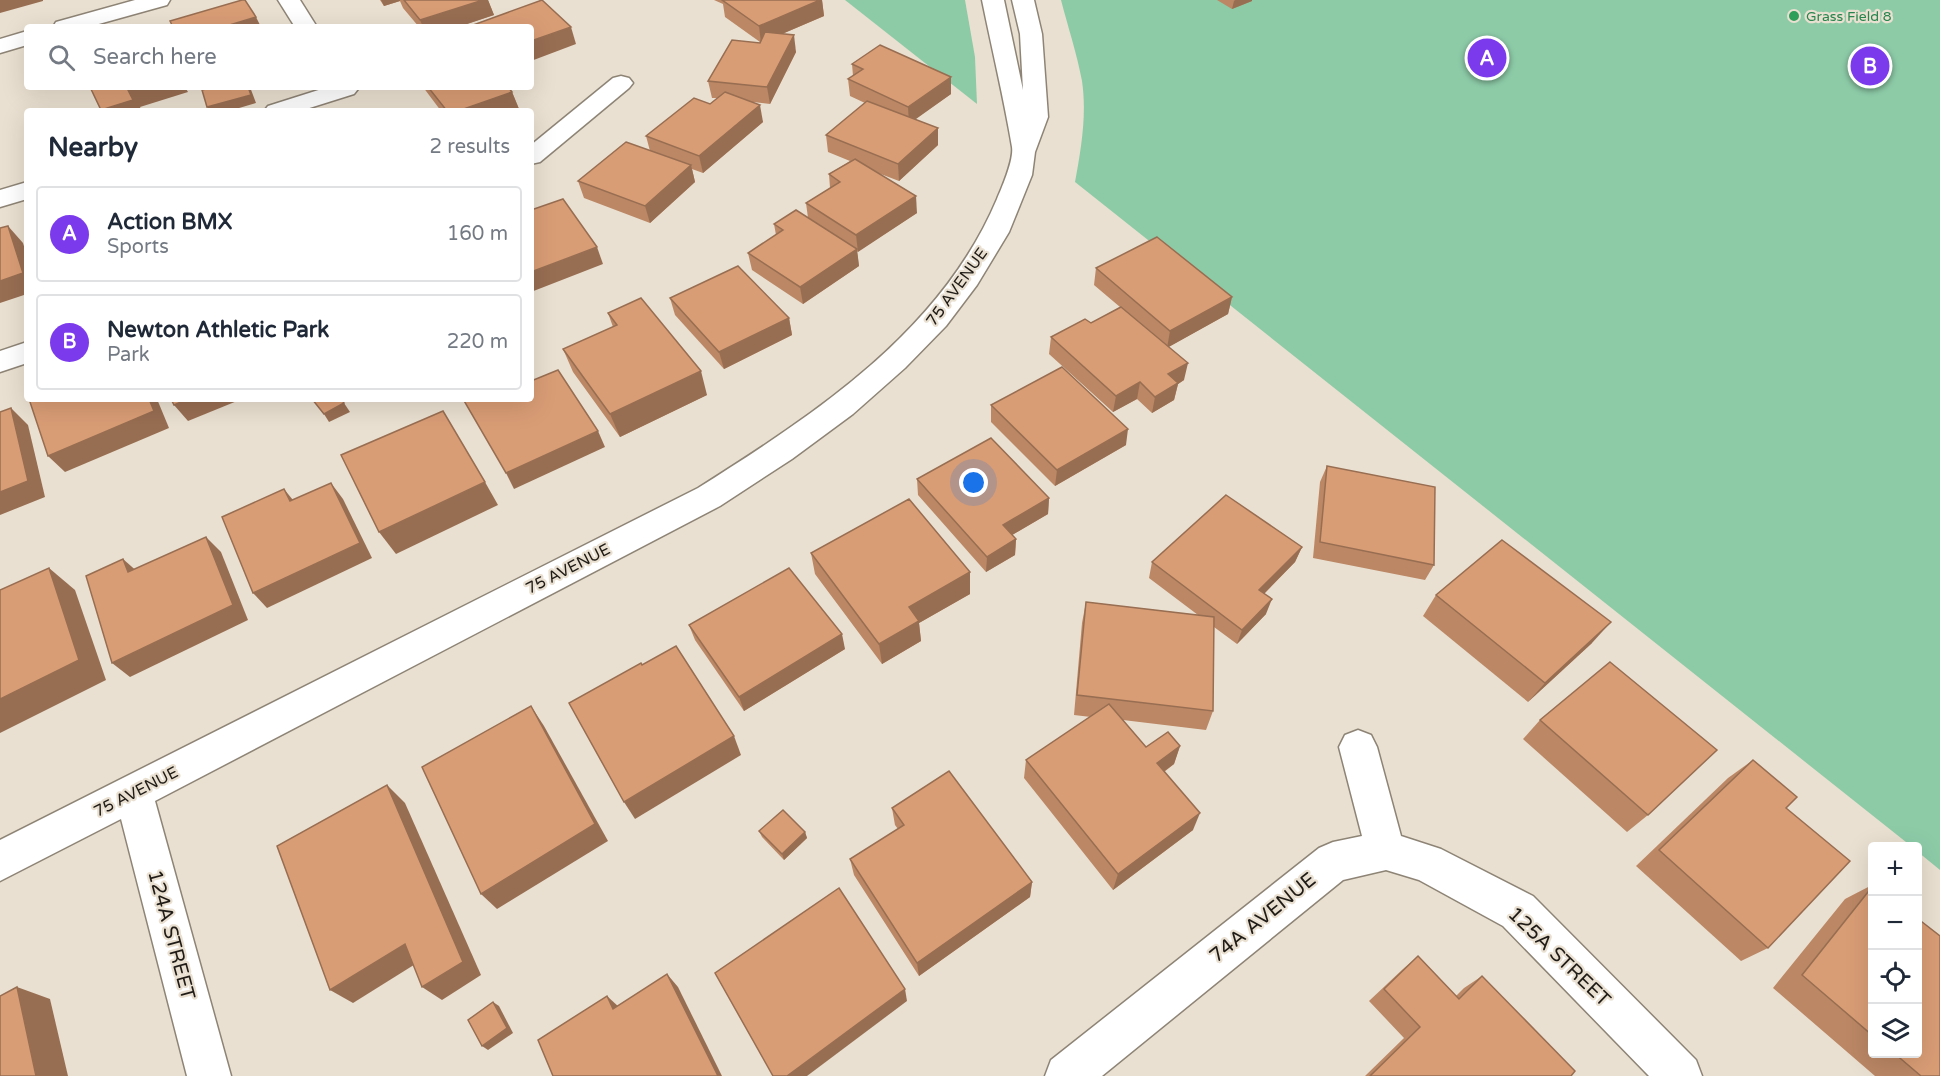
<!DOCTYPE html>
<meta charset="utf-8">
<style>
:root{--surface:#fff;--page:#f2f2f3;--text:#1f2937;--muted:#747a83;--line:#e0e1e3;--accent:#7c3aed}
body{margin:0;font-family:"Varela Round",sans-serif;background:var(--page);color:var(--text)}
.controls{position:absolute;right:18px;bottom:18px;display:grid;overflow:hidden;border-radius:6px;box-shadow:0 6px 24px #0002}
.controls button{width:54px;height:54px;display:grid;place-items:center;padding:0;border:0;border-bottom:2px solid var(--line);background:var(--surface);color:var(--text);font:30px sans-serif}
.you{position:absolute;left:974px;top:483px;width:21px;height:21px;margin:-15px;border:4px solid #fff;border-radius:50%;background:#1a73e8;box-shadow:0 0 0 9px #1a73e833}
.badge{display:grid;place-items:center;width:39px;height:39px;border-radius:50%;background:var(--accent);color:#fff;font-size:20px;font-weight:700}
.pin{position:absolute;translate:-50% -50%;border:3px solid #fff;box-shadow:0 2px 6px #0006}
.list{margin:0;padding:0;list-style:none}
h2{display:flex;justify-content:space-between;align-items:center;height:78px;margin:0;padding:0 24px;font-size:26px}
h2 small{font-size:20px;font-weight:400;color:var(--muted)}
.list li{display:grid;grid-template-columns:39px 1fr auto;gap:18px;align-items:center;box-sizing:border-box;height:96px;margin:0 12px 12px;padding:0 12px;border:2px solid var(--line);border-radius:6px}
.list b{display:block;font-size:22px;white-space:nowrap}
.list p{margin:0;font-size:20px;white-space:nowrap;color:var(--muted)}
.list em{font-size:20px;font-style:normal;color:var(--muted)}
.icon{flex:none;width:33px;height:33px;fill:none;stroke:currentColor;stroke-width:2;stroke-linecap:round;stroke-linejoin:round}
.map{position:relative;flex:none;width:1940px;height:1076px;overflow:hidden}
.search{position:absolute;background:var(--surface);box-shadow:0 6px 24px #0002;left:24px;top:24px;width:510px;height:66px;display:flex;align-items:center;gap:15px;box-sizing:border-box;padding:0 21px;border-radius:6px;color:var(--muted);font-size:22px}
.panel{position:absolute;background:var(--surface);box-shadow:0 6px 24px #0002;left:24px;top:108px;width:510px;height:294px;border-radius:6px}
.map>svg:first-child{display:block}
.green{fill:#8dcba7}
.lines{fill:none;stroke-linecap:round;stroke-linejoin:round}
.minor-casing{stroke:#8e8476;stroke-width:3}
.minor{fill:#fff;fill-rule:evenodd}
.wall{fill:#bb8765}
.shaded-wall{fill:#986e52}
.building{fill:#d99d75;stroke:#986e52;stroke-width:1.5}
.leisure-dot{fill:#2e9e5b;stroke:#eae0d1;stroke-width:2}
.labels{text-anchor:middle;dominant-baseline:central;stroke-width:4.5;stroke-linejoin:round;paint-order:stroke}
.far-leisure-label{font-size:14px;fill:#27864d;stroke:#eae0d1;text-anchor:start}
.street-label{font-size:16px;fill:#1f1b16;stroke:#eae0d1}
.near-street-label{font-size:20px;fill:#1f1b16;stroke:#eae0d1}
</style>
<div class="map">
<svg width="1940" height="1076" viewBox="0 0 1940 1076">
<rect width="100%" height="100%" fill="#eae0d1"/>
<g class="green">
<path d="M845,0h120l10,57 2,47z"/>
<path d="M1061,0h879v870l-22,-18v-6h-7l-836,-664c6,-33 12,-67 7,-101 -5,-27 -14,-54 -21,-81z"/>
</g>
<g class="lines">
<g class="minor-casing">
<g id="minor">
<path d="M135,0h35l-3,5 -79,22h-35l3,-5z"/>
<path d="M278,0h22l17,27h-22z"/>
<path d="M982,0h22l19,90 -3,-56 -8,-34h22l8,34 6,83 -13,35 -3,23 -23,57 -32,53 -31,41 -41,42 -52,46 -61,45 -72,47 -565,295 76,275h-44l-66,-257 -121,62v-41l698,-352c117,-74 243,-156 299,-289 5,-12 17,-39 15,-52 -8,-48 -20,-98 -30,-147z"/>
<path d="M27,31v14l-27,8v-14z"/>
<path d="M621,76l8,2 4,5 -4,5 -89,74 -9,2v-19l82,-67z"/>
<path d="M328,87h28l2,2 -4,5 -54,17h-36l4,-5z"/>
<path d="M27,182v17l-27,8v-17z"/>
<path d="M27,342v21l-27,9v-21z"/>
<path d="M1358,730l13,5 6,12 24,89 40,13 92,47 163,164 6,16h-53l-146,-150 -84,-46 -33,-10 -43,10 -241,196h-57l6,-16 268,-212 14,-6 29,-6 -23,-89 6,-12z"/>
</g>
</g>
<use href="#minor" class="minor"/>
</g>
<g class="wall">
<path d="M380,0h108l6,15 -36,12h-39l-16,-19 -3,-7 -16,5z"/>
<path d="M714,0h108l2,16 -42,18 14,18 -26,52 -17,-2 10,20 -60,51 -11,-4 3,13 -45,41 -66,-25 -6,-17 72,-30 -4,-15 64,-32 7,-6h-5l-4,-17 52,-38v-1l-35,-25 -2,-13z"/>
<path d="M1217,0h35v1l-20,8z"/>
<path d="M852,64l99,30 -36,25 23,26 -39,36 -21,-8 39,40 -60,39 2,14 -56,38 -51,-34 -4,-17 28,-18 -2,-11 34,-6 -2,-15 24,-15 -1,-14 21,-13 -22,-9 -2,-17 39,-32 -15,-7 -2,-17 5,-3z"/>
<path d="M423,87h85l4,5 7,17 -6,2h-72z"/>
<path d="M1096,268l136,29 -4,17 -60,33 16,33 -6,4 -4,16 -22,13 -15,-14 -24,13 -64,-58 2,-17 40,-14 29,-16 -26,-22z"/>
<path d="M670,298l119,20 3,17 -68,34 -49,-54z"/>
<path d="M608,313l99,82 -87,42 -47,-65 -10,-23 50,-22z"/>
<path d="M991,405l135,40 -71,41 -64,-64z"/>
<path d="M1327,466l107,99 -9,15 -112,-22 7,-76z"/>
<path d="M917,479l132,19 -1,16 -36,21 4,4 -1,16 -29,17 -68,-77z"/>
<path d="M1302,547l-7,15 -31,32 2,20 -29,30 -23,-17 -1,84 -7,19 -83,-10 23,27 34,-1 -6,18 -10,8 29,58 -80,60 -89,-112 2,-18 65,-43 -17,-2 8,-92 4,-21 112,13 -49,-37 3,-16z"/>
<path d="M811,553l159,41 -51,29 2,18 -39,23 -67,-90z"/>
<path d="M1436,595l156,48 -64,59 -105,-86z"/>
<path d="M689,625l156,24 -101,62 -49,-71z"/>
<path d="M1540,720l108,95 -21,17 -104,-93z"/>
<path d="M1753,760l33,48 -18,140 -27,13 -105,-95 92,-88z"/>
<path d="M892,808l140,74 -2,15 -111,79 -65,-101 -4,-16 48,-30 -3,-4z"/>
<path d="M759,831l46,1 2,6 -23,22 -22,-23z"/>
<path d="M1872,885v168h45l23,23h-65l-102,-88 72,-89z"/>
<path d="M1418,956l38,40 8,-8 18,-12 89,100h-206l39,-38 -35,-37 34,-32z"/>
</g>
<g class="shaded-wall">
<path d="M0,0h43v1l-43,12z"/>
<path d="M381,0h19v1l-16,5z"/>
<path d="M483,0h5l6,15 -36,12h-35l-3,-7z"/>
<path d="M820,0h2l2,16 -63,27 -2,-17z"/>
<path d="M1235,0h17v1l-20,8 2,-8z"/>
<path d="M256,17l5,10h-38z"/>
<path d="M571,27l5,17 -45,17v-20z"/>
<path d="M794,35l2,17 -26,52 -3,-17z"/>
<path d="M951,77v17l-42,30 -1,-17z"/>
<path d="M139,87h46l3,5 -48,15 2,4 -41,-1 27,-20z"/>
<path d="M248,87h2l6,16 -27,8h-19l-3,-4z"/>
<path d="M512,92l7,17 -6,2h-55z"/>
<path d="M760,105l3,17 -60,51 -4,-17z"/>
<path d="M938,128v17l-39,36 -1,-17z"/>
<path d="M691,165l4,17 -45,41 -5,-17z"/>
<path d="M916,196l1,17 -59,39 -2,-17z"/>
<path d="M8,226l15,17 4,13v38l-27,9v-22z"/>
<path d="M597,247l6,17 -72,28v-20z"/>
<path d="M857,249l2,17 -56,38 -3,-17z"/>
<path d="M1232,297l-4,17 -61,34 3,-17z"/>
<path d="M789,318l3,17 -68,34 -5,-17z"/>
<path d="M1188,363l-4,17 -6,4 -4,16 -22,13 3,-16 13,-23z"/>
<path d="M701,371l6,24 -87,42 -10,-23z"/>
<path d="M1140,382l-3,17 -24,13 3,-16z"/>
<path d="M149,399h8l12,29 -104,44 -17,-16z"/>
<path d="M188,399h54l-54,22 -14,-16z"/>
<path d="M344,403l6,9 -21,10 -5,-8z"/>
<path d="M11,408l17,17 17,72 -45,18v-23z"/>
<path d="M1128,429l-2,16 -71,41 2,-16z"/>
<path d="M598,431l7,16 -91,42 -8,-16z"/>
<path d="M485,482l13,23 -102,49 -17,-22z"/>
<path d="M331,483l12,16 29,59 -105,50 -14,-15z"/>
<path d="M284,489l13,16 -7,-4z"/>
<path d="M1049,498l-1,16 -46,27 1,-16z"/>
<path d="M206,537l15,15 27,68 -118,57 -18,-14z"/>
<path d="M1016,539l-1,16 -29,17 1,-15z"/>
<path d="M1302,547l-7,15 -42,43 6,-15z"/>
<path d="M123,559l17,15 -12,-2z"/>
<path d="M49,568l26,22 31,90 -106,53v-34z"/>
<path d="M970,572v22l-51,29 2,18 -39,23 -3,-20 30,-37z"/>
<path d="M1272,599l-6,15 -29,30 5,-14z"/>
<path d="M1611,622l-19,21 -64,59 17,-19z"/>
<path d="M842,634l3,15 -101,62 -5,-14z"/>
<path d="M531,706l13,20 64,115 -111,68 -16,-15z"/>
<path d="M734,736l7,19 -106,64 -11,-17z"/>
<path d="M1180,746l-6,18 -23,17 6,-18z"/>
<path d="M387,785l18,18 76,172 -39,25 -20,-13z"/>
<path d="M1200,813l-7,17 -80,60 5,-16z"/>
<path d="M805,832l2,6 -23,22 -2,-6z"/>
<path d="M1032,882l-2,15 -111,79 -2,-13z"/>
<path d="M405,944l20,14 -72,45 -23,-13z"/>
<path d="M667,974l11,13 44,89h-4z"/>
<path d="M17,987l33,12 18,77h-32z"/>
<path d="M905,989l2,12 -100,75h-20z"/>
<path d="M607,996l13,12 -7,1z"/>
<path d="M493,1002l6,4 14,27 -25,17 -6,-4z"/>
</g>
<g class="building">
<path d="M242,0h3l11,17 -33,10h-50l-3,-6z"/>
<path d="M404,0h79l-63,20z"/>
<path d="M542,0l29,27 -40,14v-14h-56l-2,-2z"/>
<path d="M722,0h98l-61,26z"/>
<path d="M765,32l29,3 -27,52 -59,-6 24,-41 28,3z"/>
<path d="M880,45l71,32 -43,30 -60,-28 15,-10 -11,-5z"/>
<path d="M90,87h49l-11,3 5,10 -32,10z"/>
<path d="M214,87h34l3,8 -44,12 -5,-17z"/>
<path d="M428,87h80l4,5 -54,19h-11z"/>
<path d="M725,92l35,13 -61,51 -53,-20 48,-38 16,6z"/>
<path d="M867,101l71,27 -40,36 -72,-29z"/>
<path d="M626,142l65,23 -46,41 -67,-25z"/>
<path d="M855,159l61,37 -60,39 -50,-32 34,-21 -11,-8z"/>
<path d="M563,199l34,48 -66,25v-62z"/>
<path d="M796,210l61,39 -57,38 -52,-34 35,-23 -9,-6z"/>
<path d="M8,226l15,47 -23,8v-53z"/>
<path d="M1157,237l75,60 -62,34 -74,-63z"/>
<path d="M738,266l51,52 -70,34 -49,-54z"/>
<path d="M641,298l60,73 -91,43 -47,-65 54,-24 -9,-12z"/>
<path d="M1121,307l67,56 -20,11 10,9 -23,14 -15,-15 -24,14 -65,-59 34,-18 6,4z"/>
<path d="M1062,367l66,62 -71,41 -66,-65z"/>
<path d="M558,370l40,61 -92,42 -43,-74h68v-18z"/>
<path d="M29,399h120l5,12 -106,45z"/>
<path d="M171,399h17l-14,6z"/>
<path d="M312,399h29l3,4 -20,11z"/>
<path d="M11,408l17,73 -28,11v-80z"/>
<path d="M443,411l42,71 -106,50 -38,-77z"/>
<path d="M991,438l58,60 -46,27 13,14 -29,18 -70,-78z"/>
<path d="M1327,466l108,21 -1,78 -114,-23z"/>
<path d="M331,483l29,60 -107,50 -31,-76 62,-28 6,12z"/>
<path d="M1226,495l76,52 -43,43 13,9 -30,31 -90,-68z"/>
<path d="M909,499l61,73 -61,35 10,14 -40,23 -68,-91z"/>
<path d="M206,537l27,68 -121,58 -26,-87 37,-17 5,13z"/>
<path d="M1502,540l109,82 -66,61 -109,-88z"/>
<path d="M49,568l30,92 -79,39v-109z"/>
<path d="M789,568l53,66 -103,63 -50,-72z"/>
<path d="M1086,602l128,15 -1,94 -136,-16z"/>
<path d="M676,646l58,90 -110,66 -55,-99 72,-40 1,2z"/>
<path d="M1610,662l107,88 -69,65 -108,-95z"/>
<path d="M1109,704l37,43 22,-15 12,14 -23,17 43,50 -82,61 -92,-114z"/>
<path d="M531,706l64,118 -114,70 -59,-127z"/>
<path d="M1753,760l44,37 -11,11 64,53 -82,87 -109,-98z"/>
<path d="M949,771l83,111 -115,81 -67,-104 54,-34 -12,-17z"/>
<path d="M387,785l76,177 -41,25 -17,-43 -75,46 -53,-144z"/>
<path d="M783,810l22,22 -23,22 -23,-23z"/>
<path d="M1872,887v148l-70,-60z"/>
<path d="M839,888l66,101 -118,87h-14l-58,-103z"/>
<path d="M1917,918l23,18v140h-19l-27,-23h23z"/>
<path d="M1418,956l41,43 23,-23 93,95 -4,5h-201l50,-49 -36,-38z"/>
<path d="M667,974l51,102h-165l-15,-36 69,-44 6,13z"/>
<path d="M17,987l19,89h-36v-80z"/>
<path d="M493,1002l14,26 -25,18 -14,-26z"/>
</g>
<circle class="leisure-dot" cx="1794" cy="16" r="6"/>
<g class="labels">
<g class="far-leisure-label">
<text x="1806" y="16">Grass Field 8</text>
</g>
<g class="street-label">
<text transform="translate(957 287) rotate(-54)">75 AVENUE</text>
<text transform="translate(568 569) rotate(-27)">75 AVENUE</text>
<text transform="translate(136 792) rotate(-27)">75 AVENUE</text>
</g>
<g class="near-street-label">
<text transform="translate(1263 918) rotate(-39)">74A AVENUE</text>
<text transform="translate(171 935) rotate(75)">124A STREET</text>
<text transform="translate(1559 957) rotate(44)">125A STREET</text>
</g>
</g>
</svg>
<div class="controls">
<button>+</button>
<button>−</button>
<button><svg class="icon" aria-label="locate" viewBox="0 0 24 24"><circle cx="12" cy="12" r="6"/><path d="M12 2v4M12 18v4M2 12h4M18 12h4"/></svg></button>
<button><svg class="icon" aria-label="layers" viewBox="0 0 24 24"><path d="M12 4l9 5-9 5-9-5zM3 14l9 5 9-5"/></svg></button>
</div>
<div class="you"></div>
<div class="pin badge" style="left:1487px;top:58px">A</div>
<div class="pin badge" style="left:1870px;top:66px">B</div>
<div class="search"><svg class="icon" aria-label="search" viewBox="0 0 24 24"><circle cx="10" cy="10" r="6"/><path d="M15 15l6 6"/></svg>Search here</div>
<section class="panel">
<h2>Nearby<small>2 results</small></h2>
<ul class="list">
<li><span class="badge">A</span><div><b>Action BMX</b><p>Sports</p></div><em>160 m</em></li>
<li><span class="badge">B</span><div><b>Newton Athletic Park</b><p>Park</p></div><em>220 m</em></li>
</ul>
</section>
</div>
